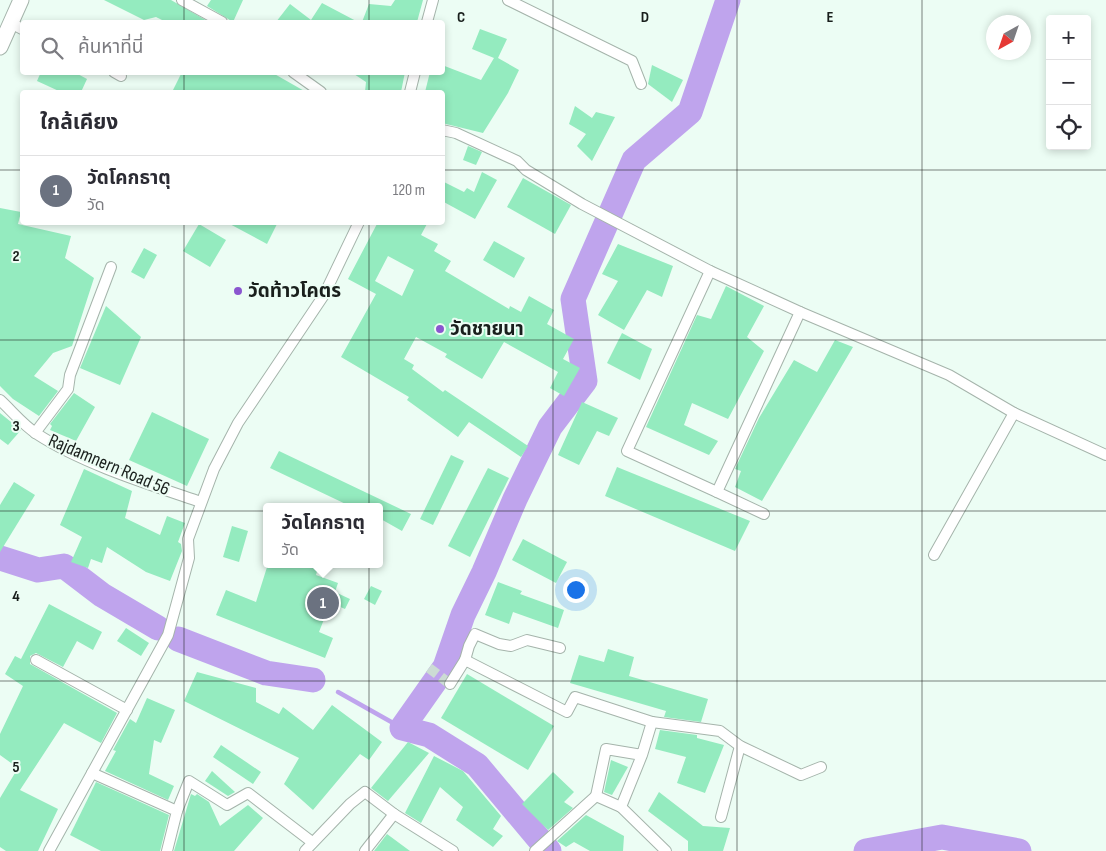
<!DOCTYPE html>
<html lang="th">
<meta charset="utf-8">
<style>
:root{--surface:#fff;--page:#f7f7f7;--text:#2b2b33;--muted:#7c7c81;--line:#e1e1e2;--accent:#db2777}
body{margin:0;font-family:"Sofia Sans Condensed","Noto Sans Thai",sans-serif;background:var(--page);color:var(--text)}
.controls{position:absolute;right:15px;top:15px;display:grid;overflow:hidden;border-radius:5px;box-shadow:0 2px 8px #0003}
.controls button{width:45px;height:45px;display:grid;place-items:center;padding:0;border:0;border-bottom:1px solid var(--line);background:var(--surface);color:var(--text);font:25px sans-serif}
.compass{position:absolute;left:986px;top:15px;width:45px;height:45px;border-radius:50%;background:var(--surface);box-shadow:0 2px 8px #0003;rotate:220deg}
.you{position:absolute;left:575px;top:589px;width:18px;height:18px;margin:-12px;border:4px solid #fff;border-radius:50%;background:#1a73e8;box-shadow:0 0 0 8px #1a73e833}
.badge{display:grid;place-items:center;width:32px;height:32px;border-radius:50%;background:var(--accent);color:#fff;font-size:16px;font-weight:700}
.pin{position:absolute;translate:-50% -50%;border:2px solid #fff;box-shadow:0 1px 5px #0006}
.popup{position:absolute;left:263px;top:503px;width:120px;height:65px;box-sizing:border-box;display:grid;place-content:center;border-radius:5px;background:var(--surface);filter:drop-shadow(0 1px 4px #0005);font-size:16px;white-space:nowrap;color:var(--muted)}
.popup b{font-size:19px;color:var(--text)}
.popup::after{content:'';position:absolute;left:50%;top:100%;margin-left:-10px;border:10px solid transparent;border-top-color:var(--surface)}
.list{margin:0;padding:0;list-style:none}
h2{display:flex;justify-content:space-between;align-items:center;height:65px;margin:0;padding:0 20px;font-size:21px}
h2 small{font-size:16px;font-weight:400;color:var(--muted)}
.list li{display:grid;grid-template-columns:32px 1fr auto;gap:15px;align-items:center;box-sizing:border-box;height:70px;padding:0 20px;border-top:1px solid var(--line)}
.list b{display:block;font-size:19px;white-space:nowrap}
.list p{margin:0;font-size:16px;white-space:nowrap;color:var(--muted)}
.list em{font-size:16px;font-style:normal;color:var(--muted)}
.icon{flex:none;width:28px;height:28px;fill:none;stroke:currentColor;stroke-width:2;stroke-linecap:round;stroke-linejoin:round}
.map{position:relative;flex:none;width:1106px;height:851px;overflow:hidden}
.search{position:absolute;background:var(--surface);box-shadow:0 2px 8px #0003;left:20px;top:20px;width:425px;height:55px;display:flex;align-items:center;gap:12px;box-sizing:border-box;padding:0 18px;border-radius:5px;color:var(--muted);font-size:19px}
.panel{position:absolute;background:var(--surface);box-shadow:0 2px 8px #0003;left:20px;top:90px;width:425px;height:135px;border-radius:5px}
.map>svg:first-child{display:block}
.lines{fill:none;stroke-linecap:round;stroke-linejoin:round}
.stream{stroke:#bfa4ed;stroke-width:4.5}
.river{stroke:#bfa4ed;stroke-width:25}
.building{fill:#94ebbf;fill-rule:evenodd}
.minor-tunnel{stroke:#ccdcd4;stroke-width:10;stroke-dasharray:10 5;stroke-linecap:butt}
.minor-casing{stroke:#a5b4ab;stroke-width:12}
.secondary-casing{stroke:#a5b4ab;stroke-width:17}
.minor{stroke:#fff;stroke-width:10}
.secondary{stroke:#fff;stroke-width:15}
.grid{fill:none;stroke:#191f1c;stroke-width:1;stroke-opacity:0.55}
.poi-dot{fill:#8a56cf;stroke:#ecfdf4;stroke-width:2}
.labels{text-anchor:middle;dominant-baseline:central;stroke-width:4;stroke-linejoin:round;paint-order:stroke}
.poi-label{font-size:19px;font-weight:bold;fill:#191f1c;stroke:#ecfdf4;text-anchor:start}
.street-label{font-size:19px;fill:#191f1c;stroke:#ecfdf4}
.grid-label{font-size:16px;text-anchor:middle;font-weight:bold;fill:#191f1c;stroke:#ecfdf4;stroke-width:4;stroke-linejoin:round;paint-order:stroke}
</style>
<div class="map">
<svg width="1106" height="851" viewBox="0 0 1106 851">
<rect width="100%" height="100%" fill="#ecfdf4"/>
<g class="lines">
<path class="stream" d="M338,692l64,36"/>
<g class="river">
<path d="M0,558l38,12 26,-4 38,29 56,33"/>
<path d="M178,639l88,34 47,7"/>
<path d="M549,851l-72,-86 -48,-30 -27,-7 43,-61 18,-52 21,-43 31,-73 35,-72 35,-46 -12,-82 61,-139 56,-48 38,-112"/>
<path d="M866,851l76,-14 77,14"/>
</g>
</g>
<g class="building">
<path d="M104,0h67l38,22h-43l-10,-5 -12,3z"/>
<path d="M211,0h32l-10,22 -26,-16z"/>
<path d="M395,0h28l-6,22h-55l7,-18 22,2z"/>
<path d="M322,3l36,19h-82l14,-18 21,16z"/>
<path d="M480,29l27,10 -9,19 21,12 -11,23 -25,40 -41,-10v-31h-17l5,-20h12v-7l39,15 13,-22 -22,-9z"/>
<path d="M652,65l31,15 -11,22 -24,-18z"/>
<path d="M41,72h33l13,7 -6,13h-20l-24,-11z"/>
<path d="M182,72h89l35,20h-134z"/>
<path d="M351,72h54l-4,20h-36l1,-10z"/>
<path d="M575,106l17,12 4,-6 19,5 -23,44 -15,-15 9,-12 -17,-10z"/>
<path d="M468,146l14,6 -6,13 -13,-5z"/>
<path d="M482,172l15,8 -22,39 -33,-18v-20l22,11 3,-4 7,4z"/>
<path d="M523,178l48,27 -16,29 -48,-27z"/>
<path d="M0,208l21,4 -3,12 53,12 -6,22 29,20 -22,68 -19,7 -19,23 24,15 -19,25 -26,-17 -13,-13z"/>
<path d="M226,222h52l-11,22z"/>
<path d="M378,222h50l-7,13 17,9 -4,7 17,10 -6,10 64,38 1,-3 11,6 8,-16 25,14 -7,14 27,15 -11,20 17,9 -16,28 -14,-8 8,-16 -54,-30 -22,37 -37,-22 2,-3 -31,-17 -12,22 10,6 -2,4 31,23 2,-2 83,56 -7,11 -52,-35 -11,15 -51,-37 2,-3 -68,-40 35,-63 -28,-15zM388,256l26,14 -12,26 -27,-15z"/>
<path d="M199,224l27,16 -16,27 -27,-16z"/>
<path d="M494,241l31,17 -11,20 -31,-18z"/>
<path d="M618,244l55,22 -11,31 -15,-7 -23,40 -26,-15 20,-34 -16,-7z"/>
<path d="M144,248l13,7 -13,24 -13,-7z"/>
<path d="M726,286l38,20 -17,31 17,14 -36,68 -36,-16 -8,22 34,16 -9,14 -63,-28 51,-112 14,4z"/>
<path d="M106,306l35,31 -21,48 -40,-17z"/>
<path d="M622,333l30,16 -12,31 -33,-17z"/>
<path d="M835,340l18,7 -91,154 -27,-14 6,-16 -6,-2 24,-51 35,-58 23,12z"/>
<path d="M74,393l21,14 -19,34 -26,-11 2,-4 -2,-2z"/>
<path d="M582,402l36,16 -9,18 -12,-5 -18,34 -21,-10z"/>
<path d="M152,412l57,27 -22,47 -58,-26z"/>
<path d="M0,413l21,17 -13,15 -8,-6z"/>
<path d="M279,451l132,63 -9,17 -23,-13v-11h-27l-82,-39z"/>
<path d="M451,455l13,6 -31,64 -13,-6z"/>
<path d="M617,467l133,54 -15,30 -130,-55z"/>
<path d="M488,468l21,10 -39,79 -22,-11z"/>
<path d="M84,469l48,22 -7,27 35,17 7,-19 18,7 -7,19 3,2 1,7 -12,30 -24,-9 -39,-25 -5,16 -11,-4 -3,9 -17,-6 11,-25 -22,-12z"/>
<path d="M14,482l21,13 -35,57v-47z"/>
<path d="M232,526l16,5 -9,31 -16,-5z"/>
<path d="M523,539l44,23 -11,21 -44,-23z"/>
<path d="M268,564h51l-3,11 22,8 -3,9 15,7 -5,10 -14,-6 -1,1 -11,28 14,6 -8,20 -109,-43 10,-25 30,12z"/>
<path d="M498,582l24,9 -2,3 44,16 -6,18 -45,-16 -4,12 -24,-9z"/>
<path d="M371,586l11,5 -7,14 -11,-6z"/>
<path d="M49,604l53,28 -9,18 -16,-9 -14,26 -27,-14 -6,3v8l87,49 -16,30 -37,-20 -44,67 38,19 -20,42h-32l-6,-4v-49l18,-30 -18,-13v-21l23,-48 -18,-12 10,-18 6,3z"/>
<path d="M126,628l23,15 -8,13 -24,-15z"/>
<path d="M608,649l26,8 -5,19 79,23 -7,23 -37,-5 2,-6 -96,-28 9,-28 25,7z"/>
<path d="M197,672l59,16v14l23,12 4,-7 30,23 19,-25 50,37 -13,18 -9,-6 -47,56 -29,-26 15,-26 -115,-57z"/>
<path d="M467,674l87,52 -26,44 -87,-52z"/>
<path d="M147,698l28,12 -14,33 -7,-3 -5,34 25,12 -6,14 -63,-29 11,-20 -3,-1 17,-31 6,4z"/>
<path d="M660,730l37,5v3l27,7 -19,48 -28,-10 9,-26 -31,-8z"/>
<path d="M408,742l21,11 -41,48 -17,-13z"/>
<path d="M221,745l40,27 -8,12 -40,-27z"/>
<path d="M434,756l29,15 38,45 -8,13 10,7 -10,11 -37,-27 7,-13 -23,-20 -19,36 -16,-10z"/>
<path d="M611,760l17,7 -16,28 -8,-3z"/>
<path d="M212,771l23,21 -7,4 -23,-15z"/>
<path d="M553,772l21,20 -10,10 9,6 -25,22 -26,-26z"/>
<path d="M96,782l73,33 -9,36h-59l-31,-16z"/>
<path d="M659,792l44,34 27,2 -7,23h-35v-10l-40,-30z"/>
<path d="M191,794l4,2 2,-2 12,8 11,24 28,-21 15,13 -29,33h-60z"/>
<path d="M586,815l38,21 -1,15h-33l-16,-9 -8,5 -9,-6z"/>
<path d="M387,834l23,17h-36z"/>
</g>
<g class="lines">
<path class="minor-tunnel" d="M429,668l21,16"/>
<g class="minor-casing">
<g id="minor">
<path d="M182,0l40,22"/>
<path d="M508,0l124,61 9,23"/>
<path d="M427,22l6,-22"/>
<path d="M11,23l11,6"/>
<path d="M114,72l7,4"/>
<path d="M293,72l28,20"/>
<path d="M410,92l5,-20"/>
<path d="M442,130l14,3 61,28 9,9 56,34 128,67 90,41 149,63 65,38 92,42"/>
<path d="M710,271l-83,180 90,41 83,-180"/>
<path d="M0,400c12,11 23,25 37,34 46,30 111,50 164,68"/>
<path d="M35,433l33,-44 2,-14 41,-108"/>
<path d="M717,492l47,22"/>
<path d="M934,555l80,-142"/>
<path d="M36,660l91,50"/>
<path d="M465,660l4,-14 6,-12 24,10 12,2 16,-6 33,8"/>
<path d="M450,684l15,-24 102,52 8,-15 77,25 -10,33 -36,-6 -10,47 25,11 21,-52"/>
<path d="M652,722l68,9 20,15 61,29 20,-8"/>
<path d="M92,773l85,38 -10,40"/>
<path d="M621,807l45,44"/>
<path d="M177,811l12,-30 38,24 21,-12 64,49"/>
<path d="M721,817l19,-71"/>
<path d="M49,851l119,-216 21,-77 -1,-19 26,-70 24,-46 86,-128 35,-73"/>
<path d="M305,851l45,-47 15,-12 29,22 59,37"/>
<path d="M365,851l29,-37"/>
<path d="M535,851l61,-55"/>
</g>
</g>
<g class="secondary-casing">
<path id="secondary" d="M0,47l21,-47"/>
</g>
<use href="#minor" class="minor"/>
<use href="#secondary" class="secondary"/>
</g>
<path class="grid" d="M184,0v22M369,0v22M553,0v851M737,0v851M922,0v851M184,72v20M369,72v20M0,170h22M442,170h664M184,222v629M369,222v629M0,340h1106M0,511h1106M0,681h1106"/>
<g class="poi-dot">
<circle cx="238" cy="291" r="5"/>
<circle cx="440" cy="329" r="5"/>
</g>
<g class="labels">
<g class="poi-label">
<text x="248" y="291">วัดท้าวโคตร</text>
<text x="450" y="329">วัดชายนา</text>
</g>
<g class="street-label">
<text transform="translate(109 465) rotate(23)">Rajdamnern Road 56</text>
</g>
</g>
<g class="grid-label">
<text x="461" y="22">C</text>
<text x="645" y="22">D</text>
<text x="830" y="22">E</text>
<text x="16" y="261">2</text>
<text x="16" y="431">3</text>
<text x="16" y="601">4</text>
<text x="16" y="772">5</text>
</g>
</svg>
<div class="controls">
<button>+</button>
<button>−</button>
<button><svg class="icon" aria-label="locate" viewBox="0 0 24 24"><circle cx="12" cy="12" r="6"/><path d="M12 2v4M12 18v4M2 12h4M18 12h4"/></svg></button>
</div>
<svg class="compass" viewBox="-18 -18 36 36"><path d="M0-13l5 13h-10z" fill="#e53935"/><path d="M0 13l5-13h-10z" fill="#7c7c81"/></svg>
<div class="you"></div>
<div class="pin badge" style="left:323px;top:603px;background:#6b7280">1</div>
<div class="popup"><b>วัดโคกธาตุ</b>วัด</div>
<div class="search"><svg class="icon" aria-label="search" viewBox="0 0 24 24"><circle cx="10" cy="10" r="6"/><path d="M15 15l6 6"/></svg>ค้นหาที่นี่</div>
<section class="panel">
<h2>ใกล้เคียง<small></small></h2>
<ul class="list">
<li><span class="badge" style="background:#6b7280">1</span><div><b>วัดโคกธาตุ</b><p>วัด</p></div><em>120 m</em></li>
</ul>
</section>
</div>
